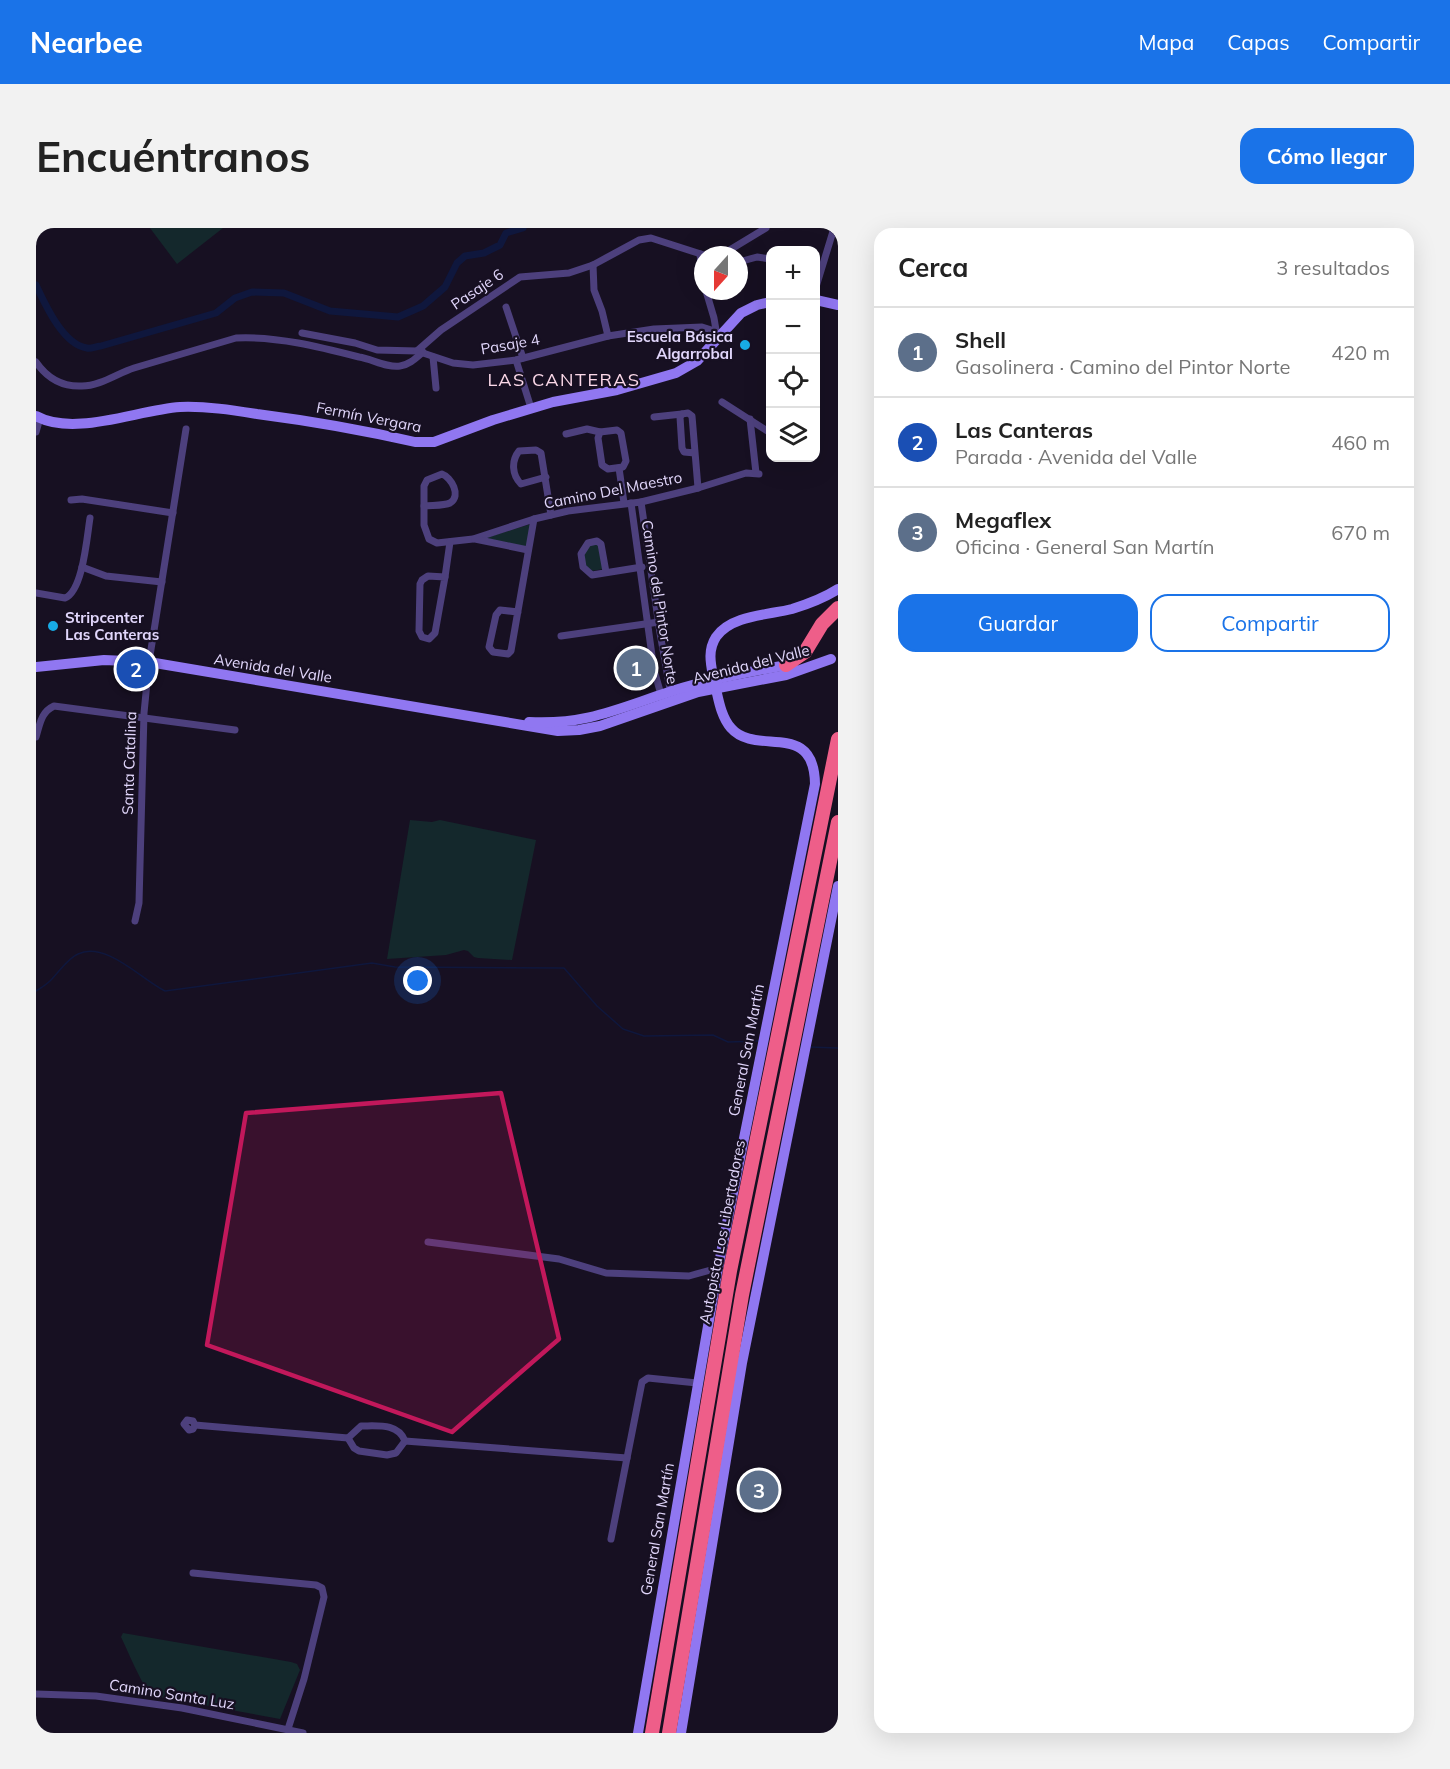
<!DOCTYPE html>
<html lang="es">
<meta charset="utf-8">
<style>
:root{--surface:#fff;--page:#f2f2f2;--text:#222;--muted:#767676;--line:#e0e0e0;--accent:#1a73e8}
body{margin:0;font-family:Mulish,sans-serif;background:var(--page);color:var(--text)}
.controls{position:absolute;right:18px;top:18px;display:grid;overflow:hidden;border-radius:12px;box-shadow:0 6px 24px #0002}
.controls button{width:54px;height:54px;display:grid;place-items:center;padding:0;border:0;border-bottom:2px solid var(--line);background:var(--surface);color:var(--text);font:30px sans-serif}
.compass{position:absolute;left:658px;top:18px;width:54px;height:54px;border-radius:50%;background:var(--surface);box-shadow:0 6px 24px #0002;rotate:201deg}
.you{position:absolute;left:382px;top:753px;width:21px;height:21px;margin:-15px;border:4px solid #fff;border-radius:50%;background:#1a73e8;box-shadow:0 0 0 9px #1a73e833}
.badge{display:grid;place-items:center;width:39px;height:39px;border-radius:50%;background:var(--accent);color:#fff;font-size:20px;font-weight:700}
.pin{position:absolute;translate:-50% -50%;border:3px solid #fff;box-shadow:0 2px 6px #0006}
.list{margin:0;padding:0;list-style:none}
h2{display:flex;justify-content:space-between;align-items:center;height:78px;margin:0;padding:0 24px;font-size:26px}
h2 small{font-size:20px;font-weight:400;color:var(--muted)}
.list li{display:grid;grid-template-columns:39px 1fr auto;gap:18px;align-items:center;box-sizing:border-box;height:90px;padding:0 24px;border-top:2px solid var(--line)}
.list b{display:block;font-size:22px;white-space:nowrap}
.list p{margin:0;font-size:20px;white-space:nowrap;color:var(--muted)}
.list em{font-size:20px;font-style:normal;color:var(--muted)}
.actions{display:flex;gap:12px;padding:18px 24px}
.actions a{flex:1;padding:14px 0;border:2px solid var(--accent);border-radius:18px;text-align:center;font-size:21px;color:var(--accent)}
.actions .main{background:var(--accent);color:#fff}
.icon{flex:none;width:33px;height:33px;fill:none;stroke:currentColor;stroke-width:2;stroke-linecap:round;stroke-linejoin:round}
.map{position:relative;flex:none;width:802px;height:1505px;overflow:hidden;border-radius:18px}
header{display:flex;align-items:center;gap:36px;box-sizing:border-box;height:84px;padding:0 30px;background:var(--accent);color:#fff}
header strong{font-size:28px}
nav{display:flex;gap:33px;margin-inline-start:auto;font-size:21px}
.intro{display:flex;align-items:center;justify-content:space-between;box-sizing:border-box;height:144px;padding:0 36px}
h1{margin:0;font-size:42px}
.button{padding:15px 27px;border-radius:18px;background:var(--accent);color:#fff;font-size:21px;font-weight:700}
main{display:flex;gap:36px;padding:0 36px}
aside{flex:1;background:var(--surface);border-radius:18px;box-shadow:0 6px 24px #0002}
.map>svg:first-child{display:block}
.green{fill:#14282c}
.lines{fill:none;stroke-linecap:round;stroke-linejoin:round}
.stream{stroke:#0f173d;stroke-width:1.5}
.canal{stroke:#0f173d;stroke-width:7}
.street{stroke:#4d407d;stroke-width:7}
.secondary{stroke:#9077f1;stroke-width:10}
.highway{stroke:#ee5e89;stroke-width:14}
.marked{fill:#c2185b;fill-opacity:0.2;stroke:#c2185b;stroke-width:4.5;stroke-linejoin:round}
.poi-dot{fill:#18abe5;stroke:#171022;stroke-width:2}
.labels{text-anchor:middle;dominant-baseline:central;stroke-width:4.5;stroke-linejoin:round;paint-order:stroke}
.street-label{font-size:15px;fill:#e1d6fb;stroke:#171022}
.poi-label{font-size:15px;font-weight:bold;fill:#e1d6fb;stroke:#171022;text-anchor:end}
.quarter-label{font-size:18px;letter-spacing:1.5px;fill:#fbd8e8;stroke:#171022}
</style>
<header>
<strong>Nearbee</strong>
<nav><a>Mapa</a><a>Capas</a><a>Compartir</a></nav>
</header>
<div class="intro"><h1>Encuéntranos</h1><a class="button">Cómo llegar</a></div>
<main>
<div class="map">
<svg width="802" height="1505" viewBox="0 0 802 1505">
<rect width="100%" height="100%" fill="#171022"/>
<g class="green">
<path d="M114,0h73l-46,36z"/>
<path d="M495,296l-4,23 -42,-9z"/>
<path d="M555,315l8,2 4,24 -11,2 -7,-4 -1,-16z"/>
<path d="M374,592l22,2 8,-2 96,20 -24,120 -34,-2 -4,-1 -6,-6 -4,-1 -18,5 -59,4z"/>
<path d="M87,1405l168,29 6,2 3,6 -20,49 -120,-22c-2,0 -7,-2 -9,-3 -9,-8 -24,-45 -30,-57z"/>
</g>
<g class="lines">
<g class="stream">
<path d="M0,763c5,-3 11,-7 15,-11 8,-8 17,-22 27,-26 28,-13 63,25 87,37l207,-28 23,4 169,1 33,38 26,23 21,7 69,-1 15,7 32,-1"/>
<path d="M773,819l29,1"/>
</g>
<path class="canal" d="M0,57c9,19 27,60 51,63 4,1 10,-2 14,-2l115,-33 19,-15 17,-6 32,1 46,18 68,6 25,-11 22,-19 12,-24 8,-7 19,-3 16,-8 6,-12 17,-5"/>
<g class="street">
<path d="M664,26l3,26"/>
<path d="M678,27l14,-4 38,-23"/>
<path d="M703,34l18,-5 13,2"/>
<path d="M557,37l1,25 8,21 6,25"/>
<path d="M780,59l18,-59"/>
<path d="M670,63l8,27 2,12"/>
<path d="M470,79l17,51"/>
<path d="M266,105l53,10 22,7 40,1 36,12 20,2 43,-5 92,-24 46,-7 48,-2 19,6"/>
<path d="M381,123l24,-21 79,-53 49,-4 24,-8 46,-25 12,-2 53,17"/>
<path d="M397,129l3,31"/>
<path d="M480,132l15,48"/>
<path d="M0,134c11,16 26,25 46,24 18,0 36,-13 52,-18 34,-10 68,-20 102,-30 41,-2 84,9 123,19 13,2 28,11 41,9 9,-1 16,-8 23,-14"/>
<path d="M686,174l47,30"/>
<path d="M618,189l28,-3"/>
<path d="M714,191l6,54"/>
<path d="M581,202l4,3 5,28 -3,6 -15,2 -6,-4 -4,-27 2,-6z"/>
<path d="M0,204l4,-14"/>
<path d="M530,206l21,-5 13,3"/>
<path d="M659,225l-11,-1 -2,-4 -2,-31 2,-3 6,-1 4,3 6,72"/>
<path d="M583,240l5,35"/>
<path d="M406,246c9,3 20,22 8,29 -6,3 -19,2 -26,3v-20l3,-6z"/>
<path d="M510,249l-25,7c-9,-9 -10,-23 -2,-33l17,-1 5,3 10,62"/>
<path d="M35,272l11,-1 91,14"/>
<path d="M605,274l19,131 11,62"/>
<path d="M595,275l23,167 8,28"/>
<path d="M388,278v19l5,14 8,4 36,-4 61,-20 34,-8 73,-9 57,-14 48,-15 13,1"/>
<path d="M439,311l53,11"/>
<path d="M46,339l24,9 56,6"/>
<path d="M570,344l-5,-28 -4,-3 -9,2 -7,11 2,13 9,8 50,-8"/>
<path d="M392,348l17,1 -10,56 -6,6 -7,-2 -3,-6 1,-47 2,-4z"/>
<path d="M409,349l5,-35"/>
<path d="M0,365l29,5c18,-7 22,-62 25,-80"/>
<path d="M482,384l-18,-2 -4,5 -7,32 4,5 15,2 3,-3 23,-132"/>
<path d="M525,408l98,-14"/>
<path d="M0,509c4,-13 5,-25 18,-31l181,24"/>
<path d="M99,693l4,-18 5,-190 5,-51 37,-233"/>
<path d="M392,1014l131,17 47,14 83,3 29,-8"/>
<path d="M159,1197l-2,-4 -6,-1 -3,4 5,6 4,-1 2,-4 153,13"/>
<path d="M312,1210l6,10 5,3 28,4 9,-2 9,-12"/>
<path d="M312,1210l13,-12c17,0 37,-3 44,15"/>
<path d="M369,1213l222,17"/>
<path d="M575,1311l31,-157 6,-4 49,5"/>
<path d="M157,1345l123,12 6,3 2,9 -20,82 -16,50"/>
<path d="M0,1466l60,2 86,12 121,25"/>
</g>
<g class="secondary">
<path d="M780,72l22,5"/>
<path d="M0,188c38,21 101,-6 144,-9 26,-1 52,3 77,7 54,7 106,16 158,28h19l59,-22 60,-18 64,-12 59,-17 21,-12 44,-48 16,-8 13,-3"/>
<path d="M0,439l68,-7 45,2 409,69 21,-1 21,-4 98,-34 88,-17 45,-16"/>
<path d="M493,494c58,3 90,-14 143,-31 39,-12 80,-20 121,-27"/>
<path d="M602,1505l80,-465 97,-484c-1,-65 -59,-27 -84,-56 -11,-12 -13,-33 -17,-47 -3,-16 -7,-30 2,-44 15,-22 53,-22 76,-28 16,-5 32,-11 46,-20"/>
<path d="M645,1505l61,-370 96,-477"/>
</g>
<g class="highway">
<path d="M750,437l19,-13 17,-28 16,-16"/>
<path d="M616,1505l78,-462 108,-532"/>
<path d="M633,1505l73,-438 96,-473"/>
</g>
</g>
<path class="marked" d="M465,865l58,246 -107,93 -245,-87 39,-232z"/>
<g class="poi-dot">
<circle cx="709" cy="117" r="6"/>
<circle cx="17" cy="398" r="6"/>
</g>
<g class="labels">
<g class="street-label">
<text transform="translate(441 61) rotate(-34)">Pasaje 6</text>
<text transform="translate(474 116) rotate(-10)">Pasaje 4</text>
<text transform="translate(333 189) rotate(11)">Fermín Vergara</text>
<text transform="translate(577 262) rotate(-11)">Camino Del Maestro</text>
<text transform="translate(624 374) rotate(81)">Camino del Pintor Norte</text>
<text transform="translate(715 436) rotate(-14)">Avenida del Valle</text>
<text transform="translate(237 440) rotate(9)">Avenida del Valle</text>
<text transform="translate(93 535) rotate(-88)">Santa Catalina</text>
<text transform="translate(710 822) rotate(-79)">General San Martín</text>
<text transform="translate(686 1004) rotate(-79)">Autopista Los Libertadores</text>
<text transform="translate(621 1301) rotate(-80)">General San Martín</text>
<text transform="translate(136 1466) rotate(9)">Camino Santa Luz</text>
</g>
<g class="poi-label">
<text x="697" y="108">Escuela Básica<tspan x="697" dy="17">Algarrobal</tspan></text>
<text x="29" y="389" text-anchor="start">Stripcenter<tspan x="29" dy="17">Las Canteras</tspan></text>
</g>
<g class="quarter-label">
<text x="528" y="151">LAS CANTERAS</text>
</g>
</g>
</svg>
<div class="controls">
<button>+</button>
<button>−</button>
<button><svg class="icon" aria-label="locate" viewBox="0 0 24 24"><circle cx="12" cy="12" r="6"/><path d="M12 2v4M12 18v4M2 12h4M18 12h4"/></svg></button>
<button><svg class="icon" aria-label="layers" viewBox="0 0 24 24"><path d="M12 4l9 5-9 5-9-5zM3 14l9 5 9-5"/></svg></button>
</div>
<svg class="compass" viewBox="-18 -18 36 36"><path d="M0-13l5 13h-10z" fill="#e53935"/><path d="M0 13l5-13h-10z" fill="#767676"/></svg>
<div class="you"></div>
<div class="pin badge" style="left:600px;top:440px;background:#5c6f8a">1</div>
<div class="pin badge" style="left:100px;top:441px;background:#1a4fb4">2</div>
<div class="pin badge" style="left:723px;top:1262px;background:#5c6f8a">3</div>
</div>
<aside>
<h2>Cerca<small>3 resultados</small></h2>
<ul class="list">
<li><span class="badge" style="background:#5c6f8a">1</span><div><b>Shell</b><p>Gasolinera · Camino del Pintor Norte</p></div><em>420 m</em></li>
<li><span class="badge" style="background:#1a4fb4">2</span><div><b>Las Canteras</b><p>Parada · Avenida del Valle</p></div><em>460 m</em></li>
<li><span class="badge" style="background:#5c6f8a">3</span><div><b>Megaflex</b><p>Oficina · General San Martín</p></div><em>670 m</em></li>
</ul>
<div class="actions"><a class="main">Guardar</a><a>Compartir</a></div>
</aside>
</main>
